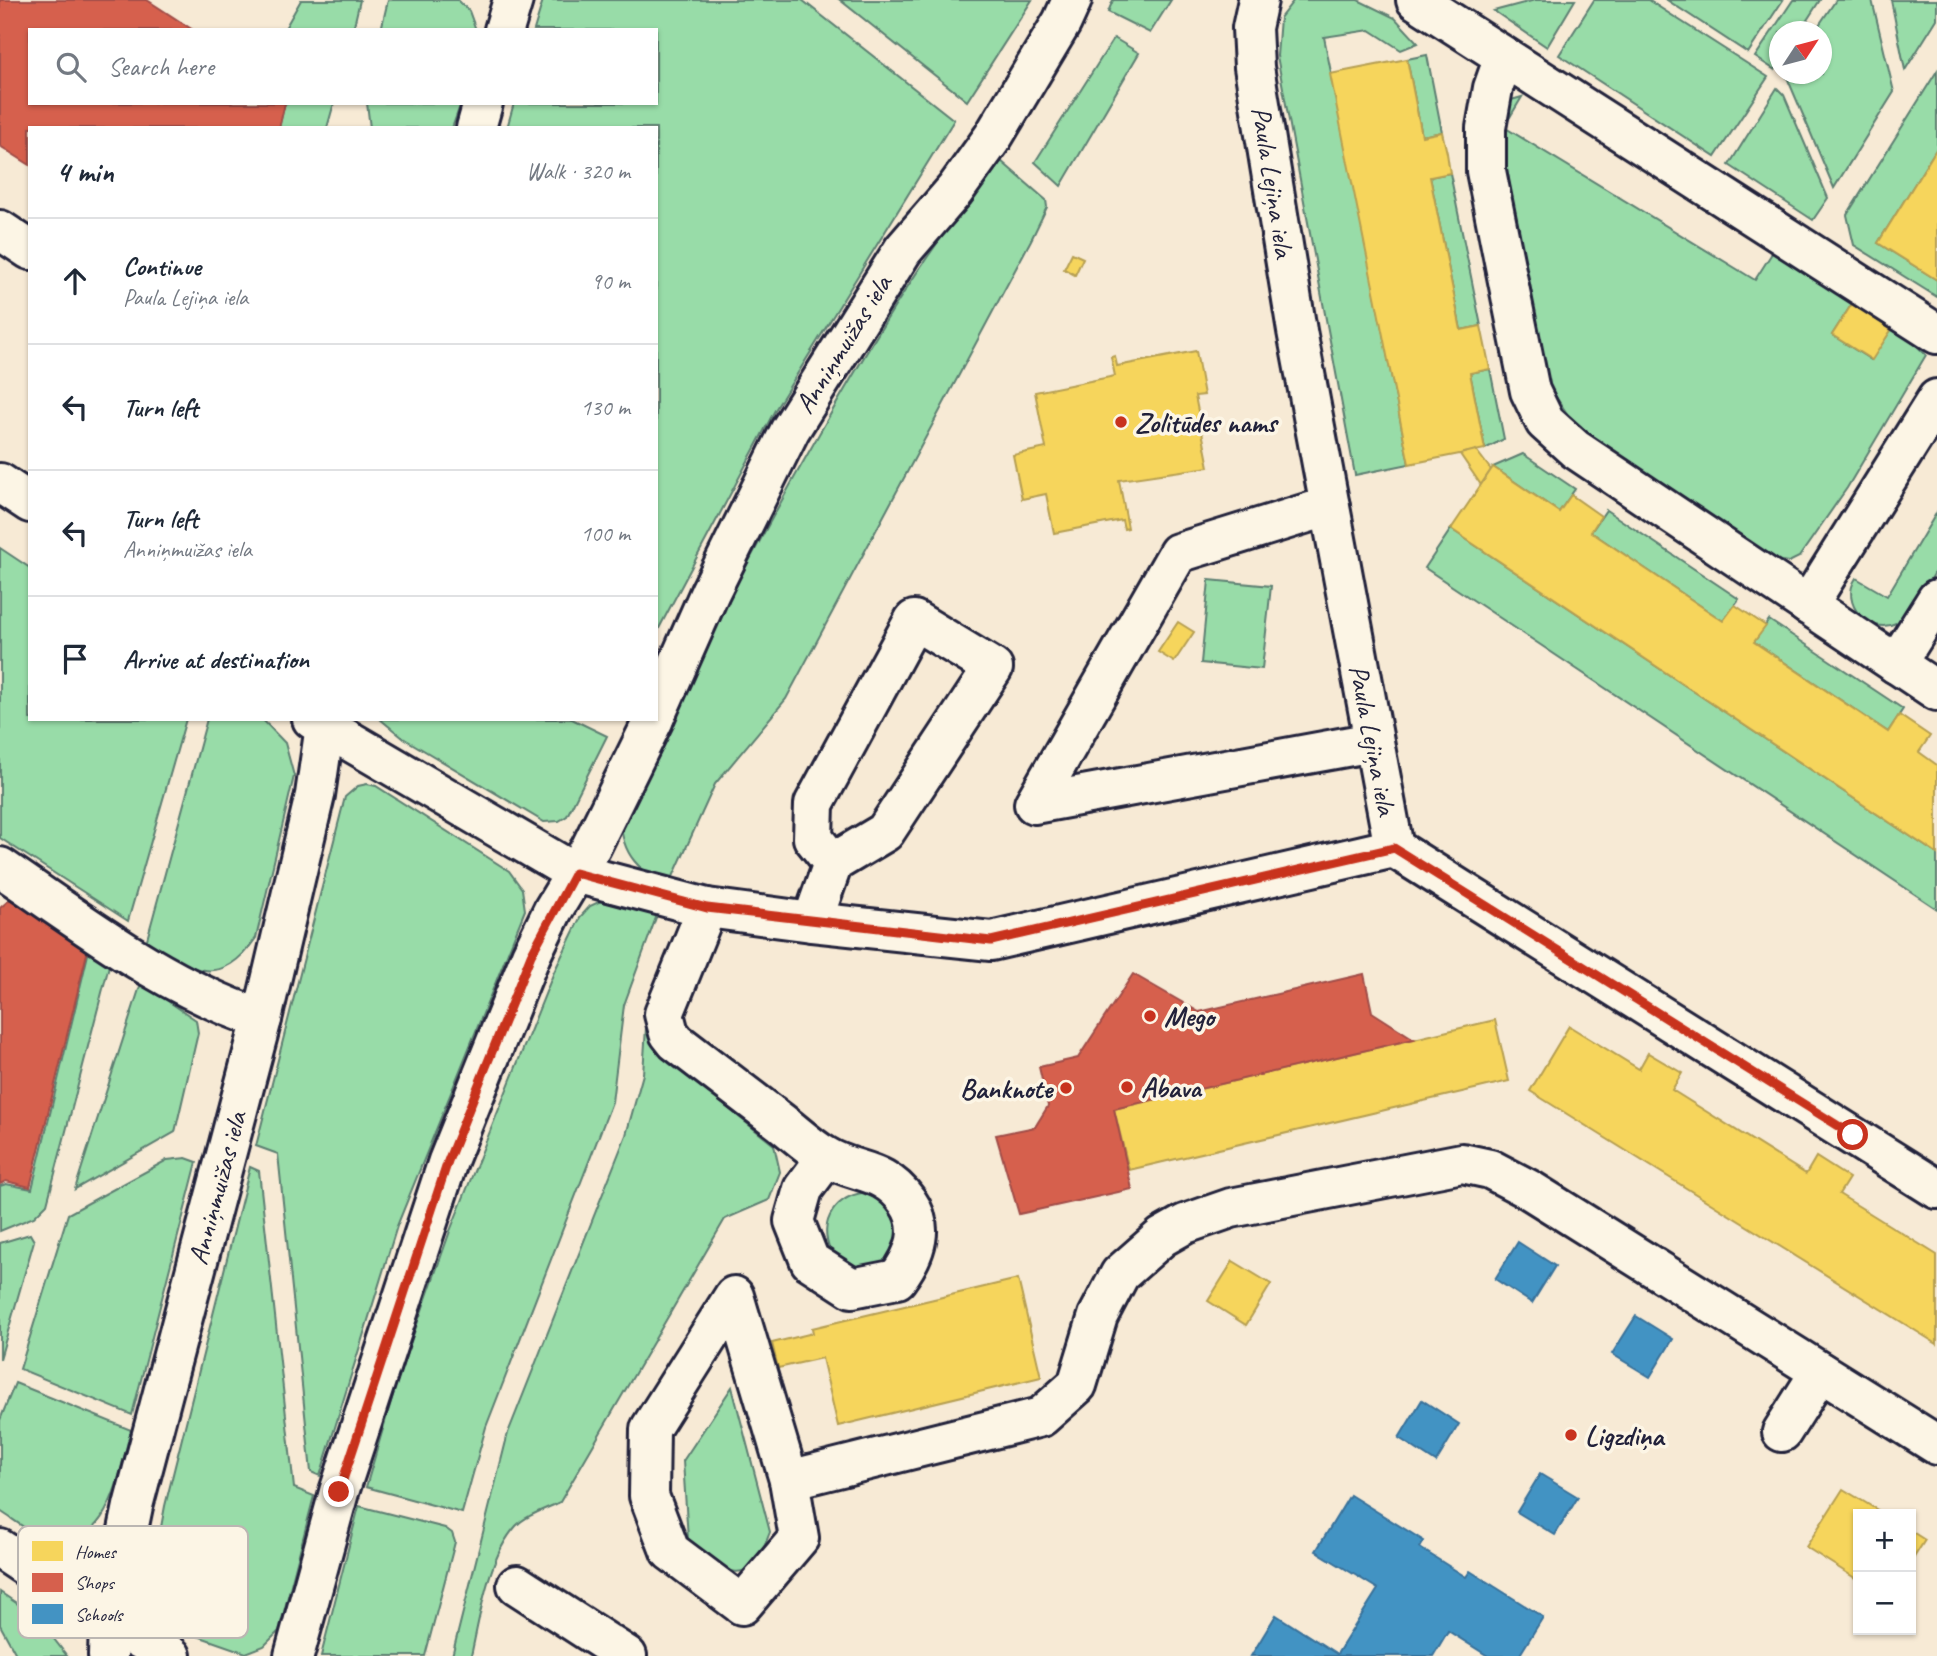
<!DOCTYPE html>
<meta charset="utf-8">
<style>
:root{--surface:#fff;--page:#f6f6f7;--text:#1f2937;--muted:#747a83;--line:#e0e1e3}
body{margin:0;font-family:Caveat,sans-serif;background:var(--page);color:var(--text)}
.controls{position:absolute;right:21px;bottom:21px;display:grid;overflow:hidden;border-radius:0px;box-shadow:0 2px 5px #0004}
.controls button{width:63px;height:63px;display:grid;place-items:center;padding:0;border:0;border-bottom:2px solid var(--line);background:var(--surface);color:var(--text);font:35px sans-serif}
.compass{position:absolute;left:1769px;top:21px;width:63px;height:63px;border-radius:50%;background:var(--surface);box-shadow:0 2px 5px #0004;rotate:54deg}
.stop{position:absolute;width:21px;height:21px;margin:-16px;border:5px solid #c8321e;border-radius:50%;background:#fff}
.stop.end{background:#c8321e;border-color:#fff;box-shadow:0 2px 7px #0008}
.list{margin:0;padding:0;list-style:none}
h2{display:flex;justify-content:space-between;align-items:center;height:91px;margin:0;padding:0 28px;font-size:30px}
h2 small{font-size:23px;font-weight:400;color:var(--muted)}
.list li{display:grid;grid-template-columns:46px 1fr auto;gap:21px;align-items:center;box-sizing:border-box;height:126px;padding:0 28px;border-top:2px solid var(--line)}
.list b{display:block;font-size:26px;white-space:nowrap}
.list p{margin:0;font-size:23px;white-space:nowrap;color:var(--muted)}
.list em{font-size:23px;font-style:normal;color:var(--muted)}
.icon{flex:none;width:38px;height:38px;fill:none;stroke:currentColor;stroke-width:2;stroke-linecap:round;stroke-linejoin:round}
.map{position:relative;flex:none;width:1937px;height:1656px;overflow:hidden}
.search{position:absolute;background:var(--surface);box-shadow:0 2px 5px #0004;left:28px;top:28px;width:630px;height:77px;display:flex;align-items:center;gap:18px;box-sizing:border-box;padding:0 24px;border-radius:0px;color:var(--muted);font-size:26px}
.panel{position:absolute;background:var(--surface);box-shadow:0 2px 5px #0004;left:28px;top:126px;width:630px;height:595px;border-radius:0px}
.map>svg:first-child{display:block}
.green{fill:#98dca8;stroke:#5d7f72;stroke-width:2}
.homes{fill:#f6d55c;stroke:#b69f52;stroke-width:2}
.shops{fill:#d6604d;stroke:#a04d48;stroke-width:2}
.schools{fill:#4393c3;stroke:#39719a;stroke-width:2}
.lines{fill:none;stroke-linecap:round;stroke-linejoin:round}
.minor-casing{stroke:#22223b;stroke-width:44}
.minor{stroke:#fcf5e5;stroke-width:38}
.route{stroke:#c8321e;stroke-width:9}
.poi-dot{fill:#c8321e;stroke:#fcf5e5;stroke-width:2.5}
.labels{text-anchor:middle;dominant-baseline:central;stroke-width:7;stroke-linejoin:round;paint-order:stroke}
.street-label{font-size:28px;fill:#22223b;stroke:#fcf5e5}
.poi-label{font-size:28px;font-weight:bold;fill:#22223b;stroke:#fcf5e5;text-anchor:start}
.key{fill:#fcf5e5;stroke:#bbb6b2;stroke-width:2}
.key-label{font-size:19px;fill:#22223b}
</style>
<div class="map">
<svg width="1937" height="1656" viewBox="0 0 1937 1656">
<rect width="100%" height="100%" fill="#f7ead5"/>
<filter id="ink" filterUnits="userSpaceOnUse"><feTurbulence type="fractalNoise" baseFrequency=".0143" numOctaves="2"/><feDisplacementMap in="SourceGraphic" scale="14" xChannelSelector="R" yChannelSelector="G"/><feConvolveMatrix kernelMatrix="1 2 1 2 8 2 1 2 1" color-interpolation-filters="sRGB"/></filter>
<g filter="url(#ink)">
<g class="green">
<path d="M301,0h59l-7,30h-69z"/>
<path d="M388,0h70l11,11 7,19h-95z"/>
<path d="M543,0h259l152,120 -179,290 -119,224v-506h-149l7,-25h142v-73h-122z"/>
<path d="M840,0h192l-65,101z"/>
<path d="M1113,0h58l-21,33 -42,-21z"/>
<path d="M1294,0h64l37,18 23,25 -17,7 -31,-20 -46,7 85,427 -54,11 -78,-419 3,-38z"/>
<path d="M1535,0h40l-28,47 -53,-36z"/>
<path d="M1594,0h54l120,77 -53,80 -156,-102z"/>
<path d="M1667,0h116l-35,53z"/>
<path d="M1793,0h27l-20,31 -20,1 -1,31 -4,7 -20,-13z"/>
<path d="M1836,0h36l22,92 -60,96 -48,-113 36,-1v-42l-7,-1z"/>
<path d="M1891,0h46v19l-32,51z"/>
<path d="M1114,38l25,15 -78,133 -26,-24z"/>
<path d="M1427,55l15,77 -20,4 -15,-77z"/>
<path d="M1937,71v77l-59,95 59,37v17l-83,-52 -7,-30z"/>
<path d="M1777,88l7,7 44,103 -15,22 -84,-55z"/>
<path d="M1522,97l-18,30 251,153 19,-30 81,49 -23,36 39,25 24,-36 31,31 -79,133 -48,69 -10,5 -15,-2 -157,-102 -43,-34 -24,-36 -41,-206 -9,-67 4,-13z"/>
<path d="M285,103h49l-7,25h-48z"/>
<path d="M367,103h94l-9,25h-82z"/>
<path d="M1001,161l45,39 1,7 -16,33 -245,459 -71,85 -43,95c-33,-1 -51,-28 -51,-59 60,-132 126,-260 198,-386 55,-96 110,-190 182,-273z"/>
<path d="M1450,173l31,153 -20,4 -31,-153z"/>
<path d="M1490,369l14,70 -19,10 -15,-76z"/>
<path d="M1523,454l52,35 -16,23 -66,-45z"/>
<path d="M1606,510l133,89 -16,22 -132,-89z"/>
<path d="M1937,512c0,17 0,37 0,54 -2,10 -11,20 -16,29 -7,10 -13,23 -25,28 -27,13 -57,-20 -40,-45l31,18z"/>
<path d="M1451,529l486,325v55l-512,-341z"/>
<path d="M0,548l30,20v151h156l-58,202 -128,-83z"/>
<path d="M1209,580l62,6 -9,83 -61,-6z"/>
<path d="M1769,620l134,89 -15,23 -134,-90z"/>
<path d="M207,719h55l23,24 9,33 -38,162c-36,52 -65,32 -110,5z"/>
<path d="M380,719h192l35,17 -40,80 -8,5 -15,1 -141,-84z"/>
<path d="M367,784l9,2 133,85 13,18 3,21 -128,316 -77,250 -9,-4 -33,-318 -22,-8 89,-349 13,-11z"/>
<path d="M603,900l55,12 -34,93 -12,97 -126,325 -24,86 -96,-26 31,-106 53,-150 104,-259 27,-56 9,-10z"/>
<path d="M90,946l21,12 -64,246 -13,13 -34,14v-45l6,-2 26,5z"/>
<path d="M141,983l55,37 2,13 -23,99 -100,57z"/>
<path d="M646,1027l21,32 107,86 6,27 -11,28 -44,19 -165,283c-14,7 -34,13 -44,24 -28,31 -36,90 -45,130h-19l56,-223 118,-298 17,-61z"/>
<path d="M186,1158l11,4 -65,253 -112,-46 48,-155 99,-54z"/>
<path d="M250,1167l9,4 35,317 20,8 -35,135 -15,15 -18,7 -77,-27 -10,-8 -11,-22 17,-90z"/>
<path d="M870,1192l32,22 -2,41 -36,19 -33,-21c-14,-32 5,-59 39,-61z"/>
<path d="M30,1234l4,7 -34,118v-116z"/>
<path d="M15,1383l116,47c-13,46 -22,129 -90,106 -14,-5 -28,-17 -41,-25v-91z"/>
<path d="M732,1387l38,145c-23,64 -46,39 -82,7l-5,-78z"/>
<path d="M359,1506l86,22 7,5 3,9 -30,114h-104z"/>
<path d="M0,1592l37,25 30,39h-50l-17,-31z"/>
</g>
<g class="homes">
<path d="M1407,59l15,77 20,-4 5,21 3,20 -20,4 31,153 20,-4 9,43 -20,4 15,76 -76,15 -79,-390z"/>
<path d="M1937,148v132l-59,-37z"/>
<path d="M1072,253l11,5 -8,17 -11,-6z"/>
<path d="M1855,299l40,25 -23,36 -40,-25z"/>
<path d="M1196,351l8,44 -9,1 14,71 -90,13 9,48 -4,1 -2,-9 -68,13 -8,-39 -24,5 -9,-44 33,-7 -11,-56 80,-16 -4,-19 4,-1 2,10z"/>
<path d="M1476,450l15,20 -10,15 -21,-31z"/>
<path d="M1493,467l66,45 12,-17 30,21 -10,16 132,89 12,-16 31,21 -12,16 134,90 11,-17 31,21 -11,16 18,13v89l-486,-325z"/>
<path d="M1178,622l16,10 -20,30 -16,-10z"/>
<path d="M1495,1020l14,61 -380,89 -15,-61z"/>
<path d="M1569,1026l70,43 9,-16 34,20 -10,17 134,84 10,-17 33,21 -10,16 98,61v89l-407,-253z"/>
<path d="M1233,1261l38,23 -25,41 -38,-24z"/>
<path d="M1018,1279l23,98 -203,49 -16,-68 -44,10 -6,-25 41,-10 -1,-5z"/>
<path d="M1843,1489l41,25h-26v66l-52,-33z"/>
<path d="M1911,1531l14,9 -14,22z"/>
</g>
<g class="shops">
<path d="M0,0h147l46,30h-163v73h255l-6,25h-249v37l-30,-19z"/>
<path d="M14,896l75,49 -59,242 -24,-6 -6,3v-276z"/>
<path d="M1133,974l66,38 165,-38 8,38 42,27 -300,70 18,80 -113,25 -23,-79 39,-8 13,-21 -9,-39 39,-9z"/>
</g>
<g class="schools">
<path d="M1518,1242l37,24 -23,37 -37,-24z"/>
<path d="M1636,1316l37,23 -23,38 -38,-23z"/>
<path d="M1422,1400l37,24 -23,38 -37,-24z"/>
<path d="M1540,1474l38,23 -23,38 -38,-23z"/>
<path d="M1350,1495l74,46 -4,7 46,29 4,-6 73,46 -24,39h-31l-40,-25 -15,25h-182l25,-41 61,39 41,-65 -62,-38z"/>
</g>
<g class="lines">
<g class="minor-casing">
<g id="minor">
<path d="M1258,0l-6,28 2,39 43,264 97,517 543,341"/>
<path d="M1416,0l521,334"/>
<path d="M504,30l9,-30"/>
<path d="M1504,57l-11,31 -7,40v43l44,220 15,31 30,27 362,242"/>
<path d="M476,128l7,-25"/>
<path d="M0,230l30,20"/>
<path d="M0,483l30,20"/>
<path d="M1330,506l-152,47 -144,251 339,-62"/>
<path d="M1808,605l129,-206"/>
<path d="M1896,664l41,-65"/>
<path d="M656,714l54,-122 80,-162 113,-180 52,-60 38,-53 69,-115 10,-22"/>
<path d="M312,719l263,154 132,35 105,14 179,19 403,-93"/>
<path d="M0,867c84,57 165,120 262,152"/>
<path d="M707,908l-43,106 5,19 7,9c34,26 68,52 102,78 16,12 30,26 47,36 29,18 58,11 82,45 19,27 8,54 -10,78l-45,9 -42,-27 -16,-40 9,-32 24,-32"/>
<path d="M812,922l21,-59 52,-31 108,-164 -79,-48 -100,184 -1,34 20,25"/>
<path d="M734,1296l55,184 10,58 -57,67 -72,-54 -21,-55 1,-67z"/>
<path d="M1782,1432l38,-60"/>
<path d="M789,1480l252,-63 36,-32 21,-69 22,-42 42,-37 23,-13 46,-16 231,-45 28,6 40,21 407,255"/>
<path d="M0,1549l109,73 62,34"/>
<path d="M517,1585l110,71"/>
<path d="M108,1656l1,-34 24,-116 129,-487 53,-224 11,-76"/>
<path d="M294,1656l45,-164 109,-331 83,-206 22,-45 38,-63 63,-128"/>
</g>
</g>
<use href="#minor" class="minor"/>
</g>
</g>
<g class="lines" filter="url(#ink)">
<path class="route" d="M339,1492l109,-331 83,-206 44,-82 132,35 284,33 403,-93 459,287"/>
</g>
<g class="poi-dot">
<circle cx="1121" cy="422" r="7"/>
<circle cx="1150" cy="1016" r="7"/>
<circle cx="1127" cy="1087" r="7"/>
<circle cx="1066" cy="1088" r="7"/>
<circle cx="1571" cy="1435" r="7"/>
</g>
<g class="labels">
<g class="street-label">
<text transform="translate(1273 182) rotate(81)">Paula Lejiņa iela</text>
<text transform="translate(843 344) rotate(-58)">Anniņmuižas iela</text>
<text transform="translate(1373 740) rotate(79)">Paula Lejiņa iela</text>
<text transform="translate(217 1188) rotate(-75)">Anniņmuižas iela</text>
</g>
<g class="poi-label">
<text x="1135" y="422">Zolitūdes nams</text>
<text x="1164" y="1016">Mego</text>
<text x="1141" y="1087">Abava</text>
<text x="1052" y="1088" text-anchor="end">Banknote</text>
<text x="1585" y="1435">Ligzdiņa</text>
</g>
</g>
<rect x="18" y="1526" width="230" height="112" rx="10" class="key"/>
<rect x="32" y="1541" width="31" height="20" fill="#f6d55c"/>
<rect x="32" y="1573" width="31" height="19" fill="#d6604d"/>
<rect x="32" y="1604" width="31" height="20" fill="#4393c3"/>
<g class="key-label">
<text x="75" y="1558">Homes</text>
<text x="75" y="1589">Shops</text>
<text x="75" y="1621">Schools</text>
</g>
</svg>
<div class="controls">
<button>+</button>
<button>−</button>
</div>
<svg class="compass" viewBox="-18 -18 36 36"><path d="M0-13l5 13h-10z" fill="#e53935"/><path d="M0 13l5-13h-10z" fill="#747a83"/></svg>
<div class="stop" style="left:1853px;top:1135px"></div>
<div class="stop end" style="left:339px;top:1492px"></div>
<div class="search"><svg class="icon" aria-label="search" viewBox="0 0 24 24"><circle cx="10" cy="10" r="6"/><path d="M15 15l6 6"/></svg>Search here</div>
<section class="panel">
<h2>4 min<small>Walk · 320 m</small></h2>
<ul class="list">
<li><svg class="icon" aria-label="ahead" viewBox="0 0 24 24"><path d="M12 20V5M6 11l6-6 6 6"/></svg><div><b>Continue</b><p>Paula Lejiņa iela</p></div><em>90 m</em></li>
<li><svg class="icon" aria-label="left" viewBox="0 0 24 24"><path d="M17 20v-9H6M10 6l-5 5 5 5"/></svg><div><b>Turn left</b></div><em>130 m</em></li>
<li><svg class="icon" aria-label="left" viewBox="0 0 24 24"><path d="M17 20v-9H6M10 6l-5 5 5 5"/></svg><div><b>Turn left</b><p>Anniņmuižas iela</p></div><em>100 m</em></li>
<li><svg class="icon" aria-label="arrive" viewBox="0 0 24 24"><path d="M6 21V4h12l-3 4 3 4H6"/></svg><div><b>Arrive at destination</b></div></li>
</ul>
</section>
</div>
